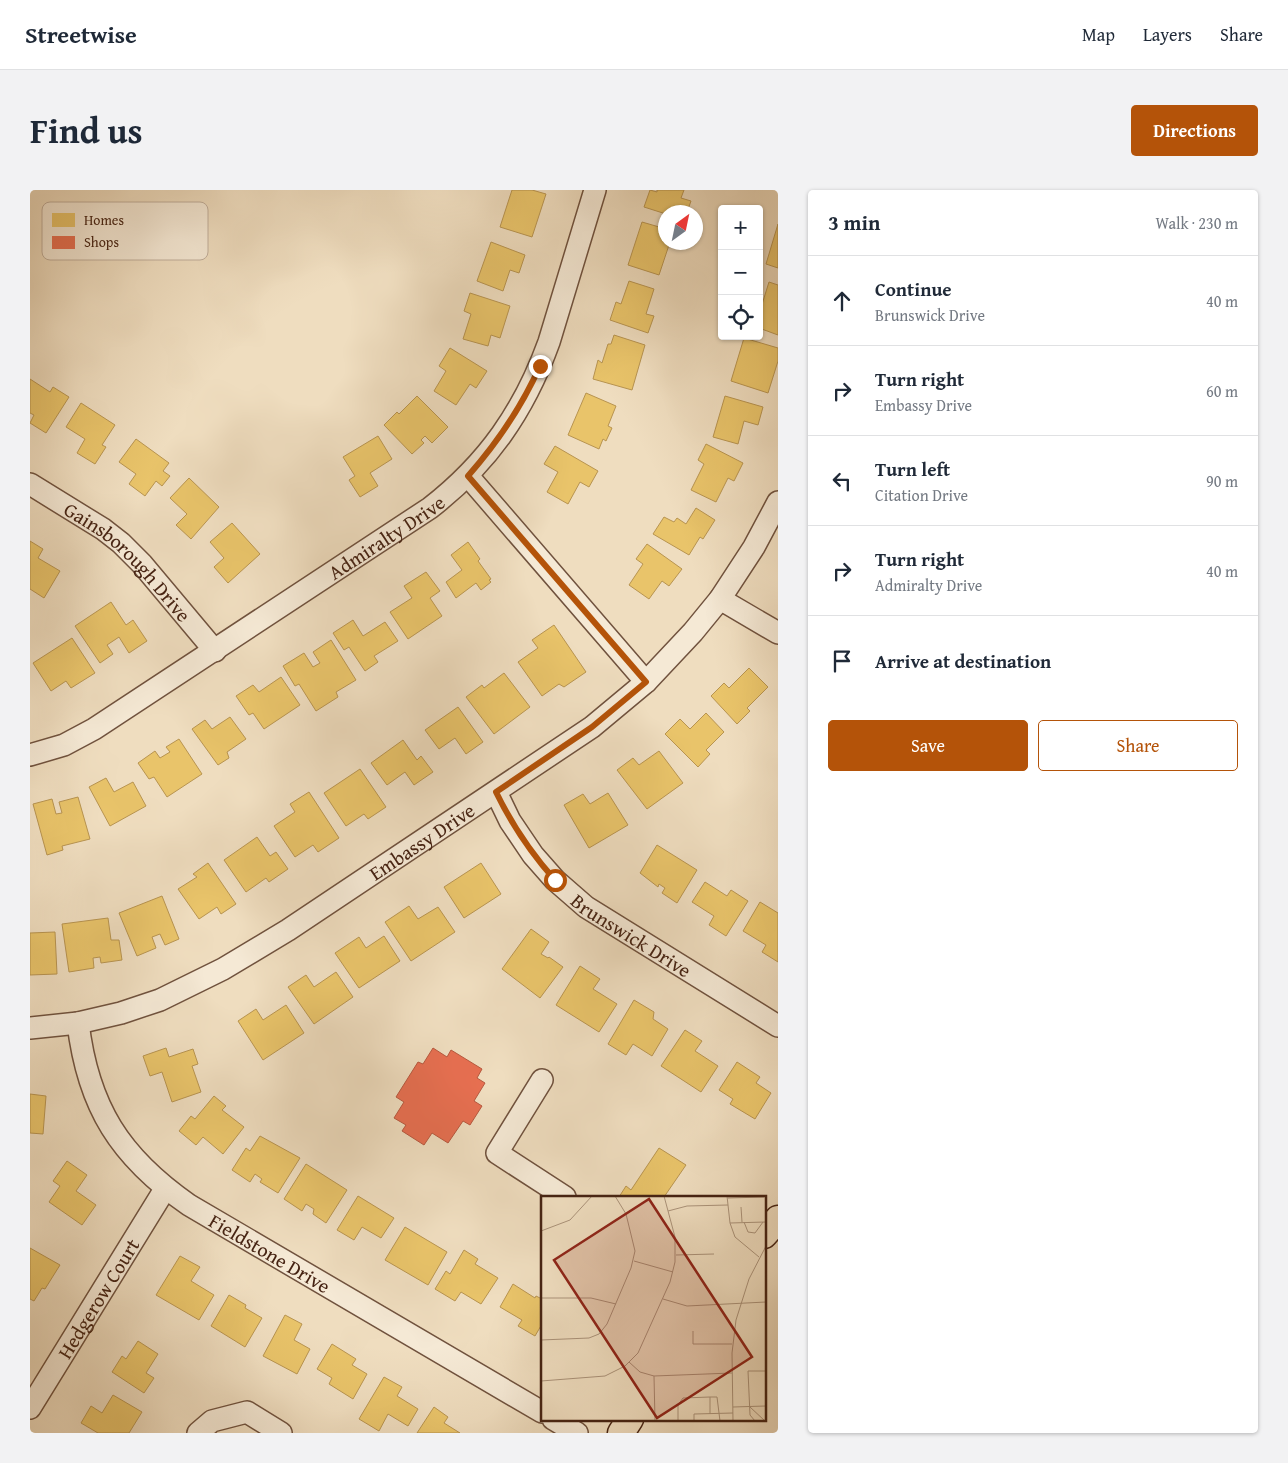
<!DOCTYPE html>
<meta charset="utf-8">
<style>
:root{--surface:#fff;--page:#f2f2f3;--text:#1f2937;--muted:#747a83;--line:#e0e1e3;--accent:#b45309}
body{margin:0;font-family:"Gentium Book Plus",serif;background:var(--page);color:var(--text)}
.controls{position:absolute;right:15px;top:15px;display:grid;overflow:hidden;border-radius:5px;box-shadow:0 1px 4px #0004}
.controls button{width:45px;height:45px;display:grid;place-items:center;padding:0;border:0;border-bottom:1px solid var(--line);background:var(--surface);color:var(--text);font:25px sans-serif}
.compass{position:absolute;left:628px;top:15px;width:45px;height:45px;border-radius:50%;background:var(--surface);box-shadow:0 1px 4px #0004;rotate:33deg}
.stop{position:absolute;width:15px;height:15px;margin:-11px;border:4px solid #b45309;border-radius:50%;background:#fff}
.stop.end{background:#b45309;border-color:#fff;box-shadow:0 1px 5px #0008}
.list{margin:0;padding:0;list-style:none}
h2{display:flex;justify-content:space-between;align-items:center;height:65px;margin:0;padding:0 20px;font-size:21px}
h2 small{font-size:16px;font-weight:400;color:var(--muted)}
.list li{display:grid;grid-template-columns:32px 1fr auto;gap:15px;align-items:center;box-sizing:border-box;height:90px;padding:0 20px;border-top:1px solid var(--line)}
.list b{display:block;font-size:19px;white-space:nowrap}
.list p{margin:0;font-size:16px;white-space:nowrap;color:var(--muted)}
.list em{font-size:16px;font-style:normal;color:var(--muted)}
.actions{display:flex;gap:10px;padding:15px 20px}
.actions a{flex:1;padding:11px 0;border:1px solid var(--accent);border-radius:5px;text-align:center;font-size:18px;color:var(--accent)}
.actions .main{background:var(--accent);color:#fff}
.icon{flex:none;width:28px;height:28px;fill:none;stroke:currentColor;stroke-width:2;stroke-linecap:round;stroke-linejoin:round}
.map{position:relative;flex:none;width:748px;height:1243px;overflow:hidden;border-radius:5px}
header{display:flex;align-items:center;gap:30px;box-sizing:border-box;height:70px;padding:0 25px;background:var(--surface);border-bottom:1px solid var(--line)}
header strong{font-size:24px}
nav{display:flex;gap:28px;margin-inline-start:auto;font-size:18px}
.intro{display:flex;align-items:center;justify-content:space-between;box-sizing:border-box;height:120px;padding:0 30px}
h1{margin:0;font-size:35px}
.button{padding:12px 22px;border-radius:5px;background:var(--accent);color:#fff;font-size:18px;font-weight:700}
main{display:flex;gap:30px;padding:0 30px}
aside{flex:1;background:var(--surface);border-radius:5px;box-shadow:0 1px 4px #0004}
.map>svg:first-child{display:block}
.homes{fill:#e9c46a;stroke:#b89450}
.shops{fill:#e76f51;stroke:#b7583e}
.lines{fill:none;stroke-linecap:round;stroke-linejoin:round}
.minor-casing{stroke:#70523e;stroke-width:24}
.major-casing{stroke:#462313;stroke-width:29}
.minor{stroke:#f5e9d5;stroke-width:21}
.major{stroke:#efddbf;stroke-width:26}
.route{stroke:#b45309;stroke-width:6}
.labels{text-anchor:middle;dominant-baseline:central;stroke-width:5;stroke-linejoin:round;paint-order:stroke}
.street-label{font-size:20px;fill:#462313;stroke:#f5e9d5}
.inset-road{fill:none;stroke:#ab937a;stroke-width:1}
.view{fill:#8f2418;fill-opacity:0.15;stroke:#8f2418;stroke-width:2.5}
.inset-edge{fill:none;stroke:#462313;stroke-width:2.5}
.key{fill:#f5e9d5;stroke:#c0ae9b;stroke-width:1}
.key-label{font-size:14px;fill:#462313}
</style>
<header>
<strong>Streetwise</strong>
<nav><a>Map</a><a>Layers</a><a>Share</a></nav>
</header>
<div class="intro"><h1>Find us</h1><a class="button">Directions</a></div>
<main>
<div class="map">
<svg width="748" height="1243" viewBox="0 0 748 1243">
<rect width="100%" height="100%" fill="#efddbf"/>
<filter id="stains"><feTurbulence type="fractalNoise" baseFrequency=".004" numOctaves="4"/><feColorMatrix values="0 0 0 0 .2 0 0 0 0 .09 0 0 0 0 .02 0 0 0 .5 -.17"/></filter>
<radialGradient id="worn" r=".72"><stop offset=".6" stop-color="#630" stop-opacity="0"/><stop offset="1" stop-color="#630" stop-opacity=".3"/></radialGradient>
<g class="homes">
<path d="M482,0h20l14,4 -14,43 -32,-10z"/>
<path d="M620,0l7,2v-2h27l-3,8 10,3 -4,11h-21v2l-22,-7z"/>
<path d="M612,32l24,7v13h4l-11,33 -31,-10z"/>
<path d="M748,34v44l-12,-4z"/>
<path d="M461,52l34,13 -6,18 -9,-3 -7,21 -26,-10z"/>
<path d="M599,91l25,8 -8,25 8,2 -6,17 -38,-13 6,-18 5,2z"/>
<path d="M739,92l9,3v50l-19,-7v-14z"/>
<path d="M440,103l40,13 -10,32 -9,-3 -3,11 -25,-7 8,-25 -7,-3z"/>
<path d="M584,145l31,10 -13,45 -39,-11 5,-19 4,3 6,-19h3z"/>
<path d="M714,148l34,10v13l-10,32 -37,-12z"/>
<path d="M420,158l37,23 -11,17 -6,-4 -14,21 -22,-14 12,-20 -7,-5z"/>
<path d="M0,189l20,13 3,-5 16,10 -23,36 -16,-10 4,-8 -4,-2z"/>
<path d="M556,203l30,13 -8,20 4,2 -6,13 -3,-2 -4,10 -31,-14z"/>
<path d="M387,206l31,31 -16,16 -7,-7 -4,4 3,3 -12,11 -28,-29 13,-13 2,2z"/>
<path d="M695,206l38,11 -5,18 -14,-4 -6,23 -25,-7z"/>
<path d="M51,213l34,22 -13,20 4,2 -11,17 -18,-11 8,-14 -19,-12z"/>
<path d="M348,246l14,23 -22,14 8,13 -18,11 -11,-17 6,-4 -12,-19z"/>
<path d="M106,249l33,24 -6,8 7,5 -8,10 -6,-5 -11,15 -16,-12 7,-10 -17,-12z"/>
<path d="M676,254l37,19 -9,18 -6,-3 -12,24 -25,-12 13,-26 -6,-4z"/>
<path d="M525,256l43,25 -9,16 -9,-5 -12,22 -21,-12 11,-20 -14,-8z"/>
<path d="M159,288l30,29 -28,32 -15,-14 11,-11 -17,-16z"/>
<path d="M666,318l19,12 -12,19 -3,-2 -11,18 -36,-21 11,-17 10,5 3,-4 9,6z"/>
<path d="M202,333l28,31 -32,29 -14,-16 10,-9 -14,-16z"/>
<path d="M0,351l13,8 -5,9 22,13 -16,27 -14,-9z"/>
<path d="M438,352l12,17 -2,2 13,18 -2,1 2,2 -10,8 -5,-7 -20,15 -10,-16 16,-12 -11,-15z"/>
<path d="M617,354l35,25 -13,17 -7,-5 -13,18 -20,-14 14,-21 -7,-5z"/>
<path d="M396,382l14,19 -10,7 12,18 -34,23 -18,-27 22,-14 -8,-12z"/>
<path d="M81,412l15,23 7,-5 14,21 -18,12 -10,-16 -12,8 6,9 -13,9 -25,-37z"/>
<path d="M323,430l10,16 22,-14 13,19 -24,15 4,6 -13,9 -16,-24 -5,3 -11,-17z"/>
<path d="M524,435l32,47 -22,15 -5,-3 -17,12 -24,-34 20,-14 -6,-8z"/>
<path d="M42,448l23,35 -24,15 -5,-7 -15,10 -18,-28z"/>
<path d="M301,450l25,40 -20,12 2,5 -22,14 -17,-27 -4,2 -12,-20 21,-13 9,14 7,-4 -7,-11z"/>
<path d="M719,478l19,19 -21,21 3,3 -13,13 -26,-28 13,-13 5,5z"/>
<path d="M474,483l26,34 -36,27 -28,-37 16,-12 2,3z"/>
<path d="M251,487l19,28 -36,24 -11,-16 -4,2 -13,-19 17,-11 6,7z"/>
<path d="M428,517l25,35 -17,12 -11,-16 -16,11 -14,-19z"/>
<path d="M676,523l18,19 -18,18 4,4 -12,13 -33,-33 15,-15 10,10z"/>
<path d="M200,527l16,22 -19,13 2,6 -11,7 -26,-36 13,-9 7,9z"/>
<path d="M149,549l23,35 -35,23 -13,-20 -5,2 -11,-16 17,-12 5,7 10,-6 -4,-5z"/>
<path d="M373,550l14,20 4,-4 12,16 -19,13 -9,-13 -18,13 -16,-22z"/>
<path d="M629,561l24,32 -36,26 -30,-39 16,-12 6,7z"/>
<path d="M330,579l26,38 -18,12 -4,-5 -18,12 -22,-33z"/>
<path d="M76,588l8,14 19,-10 13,24 -36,20 -21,-39z"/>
<path d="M279,602l30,46 -21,14 -5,-7 -18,12 -21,-31 21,-14 -5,-8z"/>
<path d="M578,603l20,32 -39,23 -25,-43 19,-11 7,10z"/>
<path d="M48,607l12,42 -28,7 1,4 -16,5 -14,-51 19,-5 4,15 6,-1 -3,-11z"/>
<path d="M227,647l13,19 6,-4 12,17 -19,13 -3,-4 -20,14 -22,-32z"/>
<path d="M627,655l40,25 -20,33 -15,-10 3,-5 -6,-4 -1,3 -18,-14z"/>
<path d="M178,673l28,41 -15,10 -4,-7 -18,12 -21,-30 19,-12 -4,-3z"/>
<path d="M451,673l20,31 -37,24 -20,-31z"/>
<path d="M675,692l22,14 4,-6 17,11 -22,35 -17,-11 5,-9 -22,-14z"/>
<path d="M132,706l17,43 -14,6 -5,-11 -8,3 4,11 -19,8 -18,-43z"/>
<path d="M730,712l18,11v49l-16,-10 4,-7 -23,-14z"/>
<path d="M379,716l9,13 20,-12 17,25 -44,29 -26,-39z"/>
<path d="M78,728l3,22h8l3,20 -21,3 -1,-6 -7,1 1,10 -25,4 -7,-48z"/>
<path d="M501,739l18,13 -8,12 7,4 1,-1 14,10 -23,31 -38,-29z"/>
<path d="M25,742l2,42 -27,1v-42z"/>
<path d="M354,746l16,25 -41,27 -24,-35 24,-16 7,11z"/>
<path d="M550,776l20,13 -7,10 24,15 -18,28 -43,-27z"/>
<path d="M306,782l17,25 -39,27 -26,-37 18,-12 8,12z"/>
<path d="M604,810l20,12 -1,7 15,10 -16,27 -19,-12 -7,11 -18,-11z"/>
<path d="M256,815l18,28 -41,27 -25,-39 18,-12 7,11z"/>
<path d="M655,840l17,11 -7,10 23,15 -17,26 -40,-26z"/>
<path d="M136,858l3,9 24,-8 5,15 -6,2 9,26 -29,10 -10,-30 -12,4 -7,-20z"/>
<path d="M707,872l23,15 -4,6 15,10 -16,26 -25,-15 3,-5 -14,-9z"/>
<path d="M0,904l16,2 -3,38 -13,-1z"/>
<path d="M184,906l12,10 -4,4 22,17 -21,27 -20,-17 -7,8 -17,-14 12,-15 4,3z"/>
<path d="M230,946l40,22 -22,35 -18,-11 2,-3 -7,-5 -5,8 -18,-12 14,-22 4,3z"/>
<path d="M629,958l27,17 -22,32h-45l7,-11 5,4z"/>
<path d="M37,971l20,14 -11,16 20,14 -14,20 -33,-23 11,-16 -7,-5z"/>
<path d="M276,974l41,26 -21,33 -13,-9 1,-5 -8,-5 -4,7 -18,-12z"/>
<path d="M328,1006l36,22 -13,20 -19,-11 -8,13 -17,-10z"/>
<path d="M375,1037l42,25 -19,33 -43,-25z"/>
<path d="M0,1058l30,17 -15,24 -3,-1 -8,13 -4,-2z"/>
<path d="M434,1060l14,9 -3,5 23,14 -17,26 -20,-12 -6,9 -20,-12 11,-18 4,3z"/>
<path d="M150,1066l20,11 -9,14 23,14 -15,25 -43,-25z"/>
<path d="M483,1094l22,14 1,-2 6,3v25l-7,12 -17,-10 4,-6 -22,-13z"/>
<path d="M199,1105l17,10 -1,3 17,10 -17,29 -34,-21z"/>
<path d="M255,1125l17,9 -8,16 16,9 -13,25 -34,-18z"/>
<path d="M108,1151l20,13 -12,19 8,5 -10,15 -32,-21 10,-16 4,3z"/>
<path d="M302,1154l24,15 -4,6 15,9 -14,25 -24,-15 3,-6 -15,-9z"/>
<path d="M354,1187l18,10 -5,9 21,13 -10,17 -20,-12 -9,17 -20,-12z"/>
<path d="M83,1205l29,17 -13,21h-31l-17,-10 10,-17 11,7z"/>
<path d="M404,1217l14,10 -4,6 16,10h-43z"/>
</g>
<path class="shops" d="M403,858l14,9 4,-7 31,19 -5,9 8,5 -11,18 8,5 -12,19 -7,-4 -15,22 -16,-10 -8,12 -22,-14 4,-6 -12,-7 10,-16 -8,-5 22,-35 5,2z"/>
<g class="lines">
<g class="minor-casing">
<g id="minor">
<path d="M438,286l178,206"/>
<path id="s1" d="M0,294l73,45 18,14 21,21 73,87"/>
<path d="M690,409l58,34"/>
<path id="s2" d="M0,565l34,-10 30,-16 336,-221c58,-45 94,-97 119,-166l46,-152"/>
<path id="s3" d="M466,602l14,29 23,34 22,25 31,27 192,119"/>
<path id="s4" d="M48,833c10,84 42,134 111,182l353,207"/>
<path id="s5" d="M0,838l48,-5 43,-10 39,-13 63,-31 65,-39 304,-203 54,-45 47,-50 27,-33 34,-52 24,-45"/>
<path d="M512,890l-45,73 68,44"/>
<path id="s6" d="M0,1218l135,-219"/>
<path d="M523,1229l24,14"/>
<path d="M168,1243l14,-12 35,-9 34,21"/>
</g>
</g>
<g class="major-casing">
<g id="major">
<path d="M734,1045l14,-16"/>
<path d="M591,1243l9,-14"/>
</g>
</g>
<use href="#minor" class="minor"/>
<use href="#major" class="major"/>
</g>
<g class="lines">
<path class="route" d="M510,176c-19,42 -41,75 -72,110l178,206 -54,45 -96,65c16,33 35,61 59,88"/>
</g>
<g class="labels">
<g class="street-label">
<text stroke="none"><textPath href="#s2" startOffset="419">Admiralty Drive</textPath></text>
<text stroke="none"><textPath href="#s1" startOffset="126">Gainsborough Drive</textPath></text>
<text stroke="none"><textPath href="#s5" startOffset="440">Embassy Drive</textPath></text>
<text stroke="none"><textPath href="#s3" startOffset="201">Brunswick Drive</textPath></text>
<text stroke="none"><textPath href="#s4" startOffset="315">Fieldstone Drive</textPath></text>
<text stroke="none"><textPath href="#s6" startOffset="129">Hedgerow Court</textPath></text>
</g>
</g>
<g transform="translate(511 1006)">
<rect width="225" height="225" fill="#efddbf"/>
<path class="inset-road" d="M186,0l3,27 5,14 24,20M187,2l36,-1M200,11l1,15M127,15l19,-5 41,-1M203,26l4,10 7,1 8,-11M189,27l36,-1M0,35l29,-11 22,-24M135,59l38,-1M93,65l39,11M0,102h50l25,6M122,103l24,7 79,-4M152,135v13h39M0,144l48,-2 10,-4 8,-10 24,-56 4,-17 -9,-37 -11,-18M88,166l11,10 14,4 78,-3M113,180l1,45M0,185l64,-5 20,-10 13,-13 32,-71 5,-20v-25l-11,-41M192,211l33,-1M209,211l15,14M169,218v-17h7l3,24M137,225v-16l5,-7 27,-1M153,225v-7l39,-1M192,225l-1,-68 4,-33 13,-41 17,-33M214,225l-5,-6 -2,-44h18"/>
<path class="view" d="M108,3l103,158 -95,61 -103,-158z"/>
<rect width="225" height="225" class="inset-edge"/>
</g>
<rect x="12" y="12" width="166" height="58" rx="8" class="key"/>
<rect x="22" y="23" width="23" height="14" fill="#e9c46a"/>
<rect x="22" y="46" width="23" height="13" fill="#e76f51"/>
<g class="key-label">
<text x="54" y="35">Homes</text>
<text x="54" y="57">Shops</text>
</g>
<rect width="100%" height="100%" filter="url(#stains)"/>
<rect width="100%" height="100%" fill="url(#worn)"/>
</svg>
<div class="controls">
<button>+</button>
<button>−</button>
<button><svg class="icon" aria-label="locate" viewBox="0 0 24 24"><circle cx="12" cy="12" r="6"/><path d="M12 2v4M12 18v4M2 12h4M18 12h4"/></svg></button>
</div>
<svg class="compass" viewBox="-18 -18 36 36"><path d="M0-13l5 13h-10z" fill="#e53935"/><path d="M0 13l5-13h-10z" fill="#747a83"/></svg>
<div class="stop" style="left:525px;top:690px"></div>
<div class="stop end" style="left:510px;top:176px"></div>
</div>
<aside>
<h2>3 min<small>Walk · 230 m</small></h2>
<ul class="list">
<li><svg class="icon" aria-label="ahead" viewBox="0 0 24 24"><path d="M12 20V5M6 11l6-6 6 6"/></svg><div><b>Continue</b><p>Brunswick Drive</p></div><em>40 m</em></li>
<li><svg class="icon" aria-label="right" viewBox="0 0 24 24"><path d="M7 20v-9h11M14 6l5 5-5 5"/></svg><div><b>Turn right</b><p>Embassy Drive</p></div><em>60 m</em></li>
<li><svg class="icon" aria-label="left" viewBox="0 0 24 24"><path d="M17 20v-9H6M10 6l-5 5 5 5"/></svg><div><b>Turn left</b><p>Citation Drive</p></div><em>90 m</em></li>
<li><svg class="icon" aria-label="right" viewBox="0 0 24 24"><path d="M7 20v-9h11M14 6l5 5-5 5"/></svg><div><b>Turn right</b><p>Admiralty Drive</p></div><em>40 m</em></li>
<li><svg class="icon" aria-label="arrive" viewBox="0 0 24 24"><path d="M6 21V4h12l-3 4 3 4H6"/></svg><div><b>Arrive at destination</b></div></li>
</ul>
<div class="actions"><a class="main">Save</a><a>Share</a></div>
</aside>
</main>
